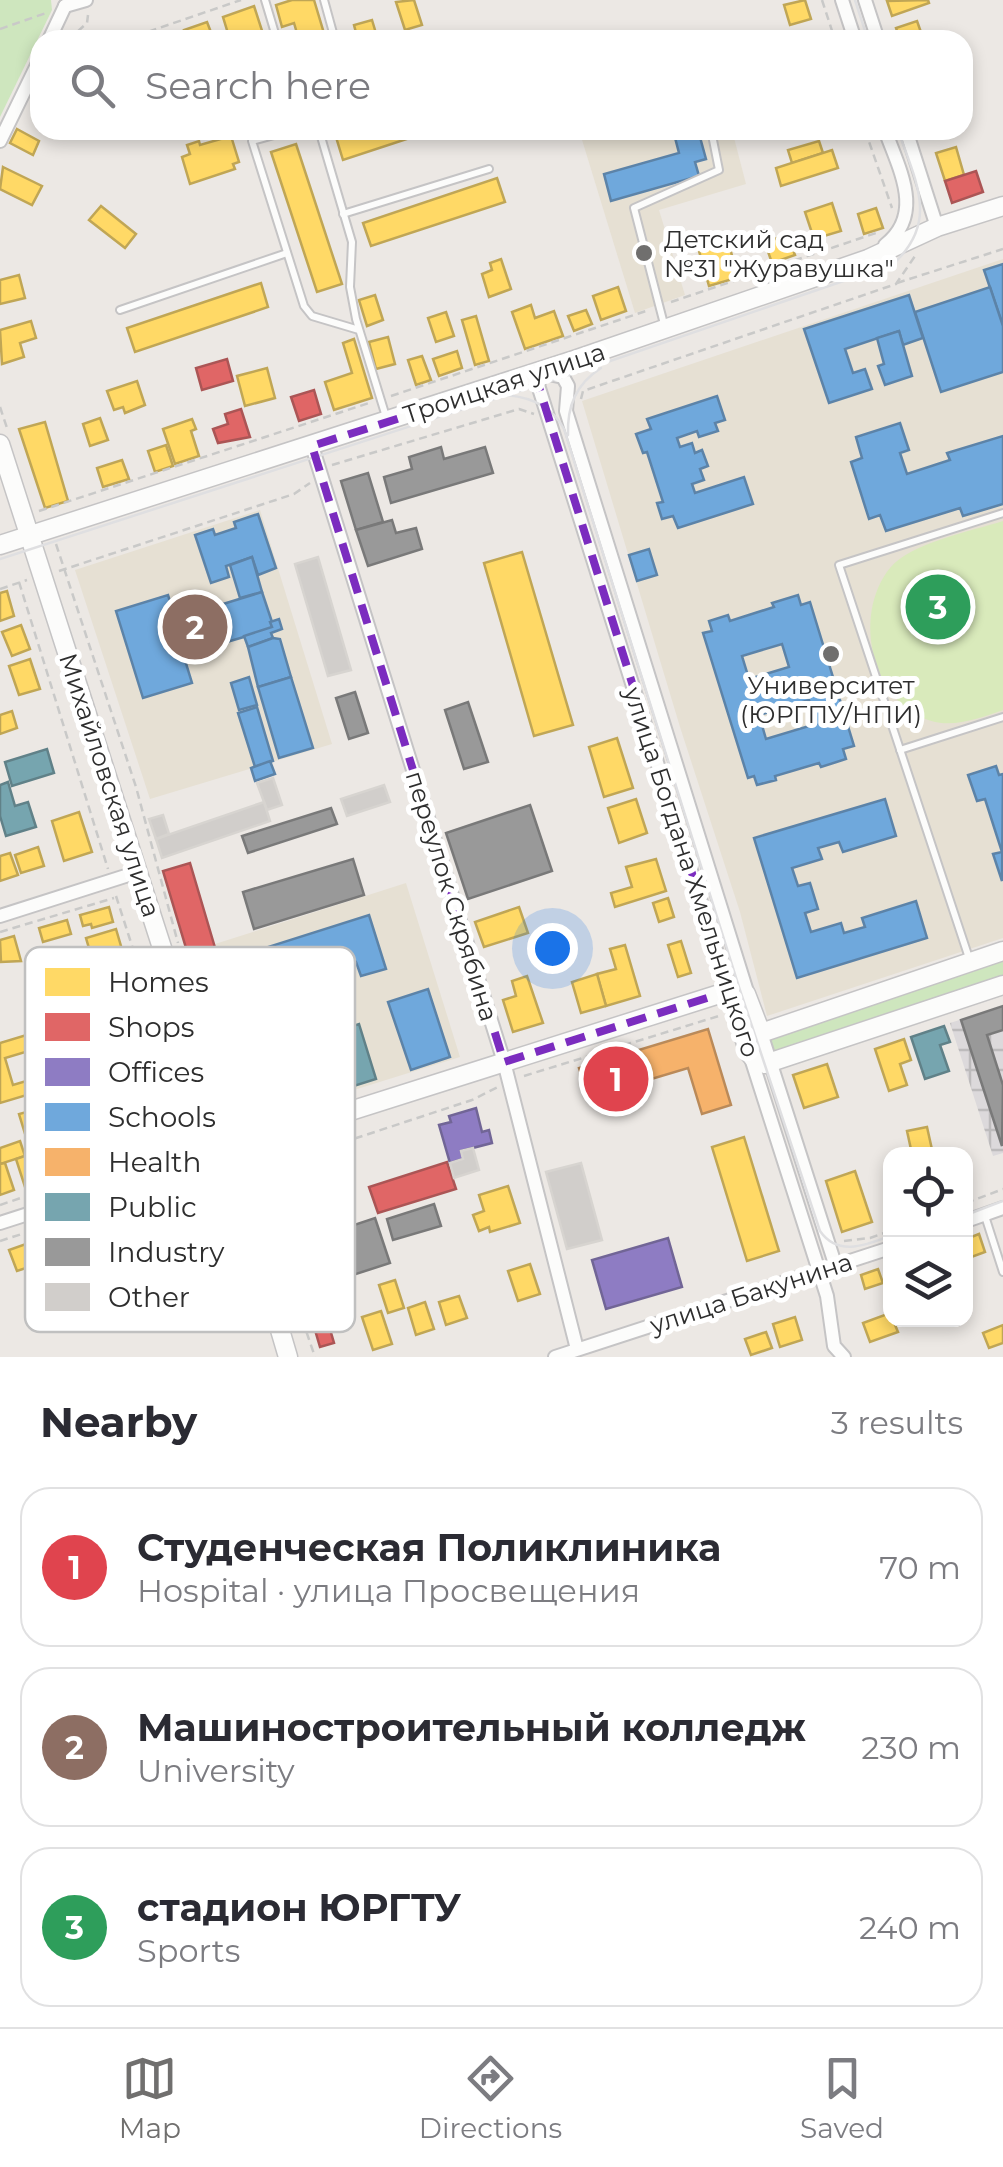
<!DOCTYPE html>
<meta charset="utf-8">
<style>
:root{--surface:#fff;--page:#f2f2f3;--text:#2b2b33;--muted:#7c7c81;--line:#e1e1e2;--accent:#706f6e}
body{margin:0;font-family:Montserrat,sans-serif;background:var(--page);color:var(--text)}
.controls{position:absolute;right:30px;bottom:30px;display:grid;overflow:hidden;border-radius:20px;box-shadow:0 5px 15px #0003}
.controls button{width:90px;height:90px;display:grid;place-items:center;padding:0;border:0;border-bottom:2px solid var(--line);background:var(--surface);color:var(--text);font:50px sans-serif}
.you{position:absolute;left:552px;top:948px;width:35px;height:35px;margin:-25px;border:8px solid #fff;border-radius:50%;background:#1a73e8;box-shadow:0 0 0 15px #1a73e833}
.badge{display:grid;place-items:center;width:65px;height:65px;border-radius:50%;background:var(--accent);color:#fff;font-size:32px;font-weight:700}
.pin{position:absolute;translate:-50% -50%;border:5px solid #fff;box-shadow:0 2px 10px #0006}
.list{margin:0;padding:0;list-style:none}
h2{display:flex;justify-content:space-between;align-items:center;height:130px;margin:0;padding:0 40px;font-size:42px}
h2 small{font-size:32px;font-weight:400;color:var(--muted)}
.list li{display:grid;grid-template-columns:65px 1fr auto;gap:30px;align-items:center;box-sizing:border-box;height:160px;margin:0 20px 20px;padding:0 20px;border:2px solid var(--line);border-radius:30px}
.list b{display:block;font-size:38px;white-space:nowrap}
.list p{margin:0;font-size:32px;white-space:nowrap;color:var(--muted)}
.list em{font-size:32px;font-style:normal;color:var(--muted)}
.icon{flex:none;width:55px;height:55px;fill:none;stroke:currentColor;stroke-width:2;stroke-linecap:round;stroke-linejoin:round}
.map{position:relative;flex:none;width:1003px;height:1357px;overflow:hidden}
.search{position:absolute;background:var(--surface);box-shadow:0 5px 15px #0003;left:30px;right:30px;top:30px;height:110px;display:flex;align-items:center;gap:25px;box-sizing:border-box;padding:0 35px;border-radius:30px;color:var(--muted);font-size:38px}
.sheet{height:670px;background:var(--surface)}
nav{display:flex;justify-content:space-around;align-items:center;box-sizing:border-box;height:140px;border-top:2px solid var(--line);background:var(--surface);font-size:28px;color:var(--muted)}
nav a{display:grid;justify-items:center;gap:5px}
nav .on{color:var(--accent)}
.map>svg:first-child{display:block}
.industrial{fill:url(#industrial-grid)}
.education{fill:#e6e0d3}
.green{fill:#cee6be}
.pitch{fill:#d9eabb}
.homes{fill:#ffd966;stroke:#c0a655;stroke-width:2.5}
.shops{fill:#e06666;stroke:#ab5555;stroke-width:2.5}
.offices{fill:#8e7cc3;stroke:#716596;stroke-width:2.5}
.schools{fill:#6fa8dc;stroke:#5c83a8;stroke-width:2.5;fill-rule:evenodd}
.health{fill:#f6b26b;stroke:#ba8a59;stroke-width:2.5}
.public{fill:#76a5af;stroke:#608188;stroke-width:2.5}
.industry{fill:#999;stroke:#797979;stroke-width:2.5}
.building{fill:#d1cecb;stroke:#d7d4d0;stroke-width:2.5}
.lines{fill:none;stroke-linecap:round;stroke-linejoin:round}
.lane-casing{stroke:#c5c4c5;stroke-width:10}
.street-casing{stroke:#c5c4c5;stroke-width:16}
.secondary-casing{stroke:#c5c4c5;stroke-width:21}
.path{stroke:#c9c9c8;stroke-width:2.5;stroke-dasharray:8 5;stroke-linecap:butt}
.lane{stroke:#fcfcfb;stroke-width:6}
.street{stroke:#fcfcfb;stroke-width:12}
.secondary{stroke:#fcfcfb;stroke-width:18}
.tram{stroke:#dfdfe1;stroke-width:2.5}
.marked{fill:none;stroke:#7b2cbf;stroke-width:8;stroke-dasharray:20 12;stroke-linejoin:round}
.poi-dot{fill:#706f6e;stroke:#fff;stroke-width:4}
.labels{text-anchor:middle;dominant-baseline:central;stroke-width:10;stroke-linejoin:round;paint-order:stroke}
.poi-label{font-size:25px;fill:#2e2e2e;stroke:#fff;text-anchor:start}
.street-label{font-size:25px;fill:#2e2e2e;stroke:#fff}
.key{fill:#fff;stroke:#c0c0c0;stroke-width:2.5}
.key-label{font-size:28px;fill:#2e2e2e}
</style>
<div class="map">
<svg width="1003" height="1357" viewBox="0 0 1003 1357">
<defs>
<pattern id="industrial-grid" width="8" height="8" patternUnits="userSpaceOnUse" patternTransform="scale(2.5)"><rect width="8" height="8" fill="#dcd9db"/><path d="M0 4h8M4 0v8" fill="none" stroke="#bdbbbc"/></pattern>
</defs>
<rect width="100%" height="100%" fill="#ece8e4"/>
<path class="industrial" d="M1003,1006v147l-10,3 -43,-133z"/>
<g class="education">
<path d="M579,130h153l14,54 -87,26 26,85 -50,18z"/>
<path d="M1003,259v679l-236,78 -27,-104 -60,-185 -98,-326z"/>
<path d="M260,510l72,234 -182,55 -75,-229z"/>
<path d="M406,883l54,174 -219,68 -52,-159 30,-9 -4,-13z"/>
</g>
<g class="green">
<path d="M0,0h51l1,10 -52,107z"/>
<path d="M1003,952v29l-227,77 -7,-25z"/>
</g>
<path class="pitch" d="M1003,521v189c-20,7 -46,17 -68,12 -63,-16 -84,-106 -45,-154 20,-25 82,-37 113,-47z"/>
<g class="homes">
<path d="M292,0h22l12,40h-27l-5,-17 -12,4 -6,-22z"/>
<path d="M414,0l8,25 -17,5 -9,-28z"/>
<path d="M805,0l6,19 -21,6 -6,-20z"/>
<path d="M928,0l1,3 -37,13 -5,-15z"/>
<path d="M254,6l11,34h-35l-7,-23z"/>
<path d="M372,20l6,20h-20l-4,-15z"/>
<path d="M917,21l6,17 -23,2 -4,-12z"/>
<path d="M207,22l7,18h-27l-3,-10z"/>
<path d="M17,129l22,12 -6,14 -23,-12z"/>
<path d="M356,130h78l-91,30 -7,-23z"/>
<path d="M231,136l8,26 -6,2 2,5 -45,15 -8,-27 8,-3 -3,-9 12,-4 1,4z"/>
<path d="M819,141l4,12 -31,10 -4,-13z"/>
<path d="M296,144l46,140 -25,8 -46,-140z"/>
<path d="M956,147l8,28 -19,6 -9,-28z"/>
<path d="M832,150l6,18 -57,18 -5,-18z"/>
<path d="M3,167l39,19 -10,19 -32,-16z"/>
<path d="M497,178l8,24 -134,44 -8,-23z"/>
<path d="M832,203l9,28 -27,8 -9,-27z"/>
<path d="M101,206l35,28 -11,14 -36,-28z"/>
<path d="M876,208l7,20 -19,6 -6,-20z"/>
<path d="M787,234l8,21 -23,8 -7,-20z"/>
<path d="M726,235l10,34 4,-2 3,9 -34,10 -12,-42z"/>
<path d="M501,259l10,30 -22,8 -7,-23 10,-4 -2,-7z"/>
<path d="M19,275l6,23 -25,6v-24z"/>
<path d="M261,283l7,24 -133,45 -8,-24z"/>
<path d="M618,287l8,24 -25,9 -8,-24z"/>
<path d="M375,295l8,25 -16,6 -8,-26z"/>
<path d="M531,305l4,13 19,-7 9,25 -38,13 -13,-37z"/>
<path d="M586,310l6,14 -18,7 -6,-15z"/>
<path d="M446,312l8,24 -18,6 -8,-24z"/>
<path d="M476,316l13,45 -14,4 -13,-45z"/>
<path d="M31,321l5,17 -16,5 4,14 -22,7 -2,-34z"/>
<path d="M388,337l7,27 -19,5 -7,-27z"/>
<path d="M354,339l18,59 -38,12 -9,-28 27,-9 -9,-30z"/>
<path d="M457,351l5,17 -23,8 -6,-17z"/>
<path d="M422,356l9,24 -15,5 -8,-25z"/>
<path d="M267,368l8,30 -30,8 -8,-30z"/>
<path d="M137,381l8,24 -20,8 -2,-6 -9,3 -7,-19z"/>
<path d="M100,418l8,22 -18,6 -7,-22z"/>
<path d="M192,419l4,10 -5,2 8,25 -24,8 -12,-35z"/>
<path d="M45,422l23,79 -23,7 -26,-79z"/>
<path d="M166,445l7,21 -18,6 -7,-21z"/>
<path d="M122,460l7,19 -26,8 -6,-19z"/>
<path d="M522,552l51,173 -39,11 -50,-173z"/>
<path d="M7,591l7,25 -14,5v-28z"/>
<path d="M21,625l9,24 -18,7 -10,-24z"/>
<path d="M30,659l10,30 -21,6 -10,-29z"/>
<path d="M12,711l5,17 -17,6v-19z"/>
<path d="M617,738l16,50 -29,9 -15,-50z"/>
<path d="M636,799l11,34 -28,10 -11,-35z"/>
<path d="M79,812l13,40 -28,9 -12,-40z"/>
<path d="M38,847l6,19 -23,7 -6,-18z"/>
<path d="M10,853l8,22 -18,6v-25z"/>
<path d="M656,859l10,32 -51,16 -4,-14 21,-6 -6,-20z"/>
<path d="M668,898l6,19 -15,5 -6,-19z"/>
<path d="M109,907l4,15 -21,6 -1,-4 -8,2 -3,-11z"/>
<path d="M519,907l9,26 -44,14 -9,-25z"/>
<path d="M67,920l4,14 -28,8 -4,-14z"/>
<path d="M116,929l7,24 -26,8 -2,-7 -4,1 -5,-17z"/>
<path d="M14,936l7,25 -20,1 -1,-22z"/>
<path d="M681,941l10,32 -13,4 -10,-32z"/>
<path d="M625,945l15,51 -34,10 -9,-32 19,-5 -6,-20z"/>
<path d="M597,974l9,32 -25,7 -9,-31z"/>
<path d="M527,976l16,47 -30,9 -10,-32 13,-4 -4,-15z"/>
<path d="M142,1000l12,40 -35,10 -7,-24 -107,32 8,27 20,-6 4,13 -37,11v-60z"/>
<path d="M904,1039l7,21 -11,4 7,21 -18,6 -14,-42z"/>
<path d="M827,1064l11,33 -34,11 -11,-33z"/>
<path d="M41,1108l7,22 -22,7 -7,-23z"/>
<path d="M927,1127l6,27h-21l-5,-23z"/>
<path d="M744,1137l35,114 -32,10 -35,-114z"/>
<path d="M20,1141l5,15 -25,8v-16z"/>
<path d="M42,1150l9,29 -26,8 -9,-28z"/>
<path d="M5,1163l9,27 -14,5v-31z"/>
<path d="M855,1171l17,51 -30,10 -16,-51z"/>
<path d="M508,1186l12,37 -30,9 -1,-5 -10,4 -6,-16 11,-4 -5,-16z"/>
<path d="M979,1234l6,18 -19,7v-20z"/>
<path d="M37,1240l7,22 -27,9 -8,-21z"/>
<path d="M530,1264l10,30 -22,7 -10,-30z"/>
<path d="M878,1269l5,14 -18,6 -4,-14z"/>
<path d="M395,1280l9,28 -16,5 -9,-28z"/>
<path d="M459,1296l8,22 -21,7 -7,-23z"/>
<path d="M425,1302l9,27 -18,6 -8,-27z"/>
<path d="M381,1311l11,33 -19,6 -11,-33z"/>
<path d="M890,1313l8,19 -28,10 -7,-19z"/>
<path d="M795,1317l7,23 -22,7 -7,-23z"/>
<path d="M1003,1325v18l-14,5 -6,-15z"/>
<path d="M766,1332l6,16 -21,7 -6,-16z"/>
</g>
<g class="shops">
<path d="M976,171l7,21 -31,11 -7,-22z"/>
<path d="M227,359l6,22 -31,9 -6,-22z"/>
<path d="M314,390l7,24 -22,7 -8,-24z"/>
<path d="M241,409l9,28 -32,6 -5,-14 15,-5 -3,-10z"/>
<path d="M190,863l26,88 -27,7 -26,-87z"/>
<path d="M447,1162l9,27 -78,24 -9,-26z"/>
<path d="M322,1302l12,41 -14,4 -12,-41z"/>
</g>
<g class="offices">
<path d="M476,1108l6,24 7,-2 3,13 -31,8 2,8 -13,4 -11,-38 12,-3 -2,-6z"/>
<path d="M668,1238l14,49 -76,22 -14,-49z"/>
</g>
<g class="schools">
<path d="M673,130h25l8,29 -11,3 4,14 -88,25 -7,-27 75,-21z"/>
<path d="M1003,264v62l-19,-56z"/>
<path d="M990,287l13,39v46l-62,20 -26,-80z"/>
<path d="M909,295l14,43 -20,7 -4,-14 -54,18 8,24 12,-4 7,20 -43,14 -25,-74z"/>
<path d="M899,331l13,45 -27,9 -7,-19 6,-2 -7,-26z"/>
<path d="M717,396l8,24 -10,3 3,8 -19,6 -2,-6 -20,7 3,9 12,-4 3,10 7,-3 6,16 -8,3 4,11 -12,4 3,9 49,-16 9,27 -75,24 -5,-12 -11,3 -5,-16 6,-1 -16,-50 -4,1 -7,-19 15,-5 -4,-10z"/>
<path d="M900,423l9,27 -9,3 7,21 43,-14 -3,-7 56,-17v68l-40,12 -3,-8 -74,23 -6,-16 -11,4 -18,-57 11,-4 -6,-21z"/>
<path d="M258,514l18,54 -18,7 -6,-18 -26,9 3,11 -18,6 -16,-48 18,-6 2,6 21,-7 -2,-6z"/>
<path d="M649,549l8,26 -20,6 -8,-26z"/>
<path d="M252,557l10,35 -22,6 -10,-33z"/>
<path d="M262,592l12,36 -74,22 -2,-8 -17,5 11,36 -49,15 -27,-87 52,-16 10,31 12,-3 -3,-8z"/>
<path d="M798,595l3,10 9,-3 44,144 -11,3 3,10 -25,8 -2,-4 -44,13 1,4 -19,5 -3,-9 -6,2 -45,-145 9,-2 -3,-10 19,-6 2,6 44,-14 -2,-4zM782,644l7,23 -40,12 -7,-23zM809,700l7,24 -50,15 -7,-24z"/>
<path d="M279,619l3,10 -11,4 2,5 -25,9 -4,-11 28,-9 -2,-5z"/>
<path d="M273,638l7,1 11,38 -33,10 -10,-40z"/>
<path d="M249,677l8,28 -18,5 -8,-27z"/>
<path d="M291,677l22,71 -34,10 -21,-71z"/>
<path d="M257,707l16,54 -18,6 -17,-54z"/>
<path d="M270,761l5,13 -20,7 -4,-13z"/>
<path d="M996,766l3,9 4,-1 -1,107 -9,-27 9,-2 -17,-53 -8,2 -9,-26z"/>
<path d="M885,799l11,37 -53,16 -4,-10 -21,6 4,11 -30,9 6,18 12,-3 8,26 -13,4 6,19 30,-9 3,10 21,-6 -3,-9 54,-17 11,37 -130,40 -43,-140z"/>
<path d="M369,915l17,54 -25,7 -5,-14 -111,35 5,14 -28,9 -17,-53z"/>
<path d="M428,989l22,68 -39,13 -23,-68z"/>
</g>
<path class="health" d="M708,1029l23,76 -29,9 -14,-46 -77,23 2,6 -22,7 -12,-36z"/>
<g class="public">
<path d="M47,749l7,24 -42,13 -7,-24z"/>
<path d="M8,782l7,24 13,-4 8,25 -30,9 -6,-20v-31z"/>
<path d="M359,1024l17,55 -130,41 -16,-50 25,-8 2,6 77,-25 -3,-10z"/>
<path d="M944,1026l6,16 -10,3 9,26 -24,8 -14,-42z"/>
</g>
<g class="industry">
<path d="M441,447l3,12 41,-12 8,26 -102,30 -7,-26 28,-8 -3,-12z"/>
<path d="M368,473l15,49 -27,8 -15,-49z"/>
<path d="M392,520l4,13 20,-5 6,21 -54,17 -12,-36z"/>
<path d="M355,692l13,41 -19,6 -13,-41z"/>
<path d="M468,702l20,60 -24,7 -19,-59z"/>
<path d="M530,805l22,66 -84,28 -22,-66z"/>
<path d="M331,808l6,16 -89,29 -6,-17z"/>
<path d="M353,859l11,36 -110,34 -11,-37z"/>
<path d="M1003,1006v24l-16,5 16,50 -1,61 -41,-126z"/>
<path d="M434,1204l7,22 -48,14 -6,-21z"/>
<path d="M375,1218l15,45 -90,29 -7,-21 59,-19 -3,-10 -60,19 -4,-13z"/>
</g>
<g class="building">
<path d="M318,557l33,113 -23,6 -33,-112z"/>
<path d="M273,778l9,27 -15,5 -10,-27z"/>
<path d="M384,785l6,17 -43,14 -6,-17z"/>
<path d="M264,802l6,19 -108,37 -6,-19z"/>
<path d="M163,815l6,19 -13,5 -7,-20z"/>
<path d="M473,1148l6,22 -25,8 -4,-15 13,-4 -2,-8z"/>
<path d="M581,1163l21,77 -35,9 -21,-77z"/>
</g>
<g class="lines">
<g class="lane-casing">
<g id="lane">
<path d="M265,0l12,40"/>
<path d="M324,0l11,40"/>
<path d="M292,130l-40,11 52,165 8,10 47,14"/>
<path d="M319,130l33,112 -2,45 6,32 31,101"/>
<path d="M604,131l2,-1"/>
<path d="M343,214l146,-45"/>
<path d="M120,310l167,-57"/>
<path d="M665,328l-31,-120 85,-38 -8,-40"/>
<path d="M900,750l103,-33"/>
<path d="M970,961l-131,-396 164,-52"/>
<path d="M985,1216l18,56"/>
</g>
</g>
<g class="street-casing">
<g id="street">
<path d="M842,0l13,40"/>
<path d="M865,0l13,40"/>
<path d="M65,6l21,-6"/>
<path d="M49,40l16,-34"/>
<path d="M906,130l31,97"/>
<path d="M0,141l40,-82"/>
<path d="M885,245c40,-31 14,-76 0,-115"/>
<path d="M550,369l-8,4 -4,12 191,606 8,-3"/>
<path d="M544,373l19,4 5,9 -2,25 183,587"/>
<path d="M312,446l192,616 73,287"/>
<path d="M0,916l138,-44"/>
<path d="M754,1035l7,-2 75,234"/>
<path d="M750,1055l77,241 7,50 10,11"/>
<path d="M966,1221l37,-13"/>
<path d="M0,1223l227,-73"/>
<path d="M555,1357l335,-109"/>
</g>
</g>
<g class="secondary-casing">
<g id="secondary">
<path d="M0,444l227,706 61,207"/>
<path d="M0,545l574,-185 294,-101 69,-32 66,-21"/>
<path d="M729,991l20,62 6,7 10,4 238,-79"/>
<path d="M227,1150l502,-159 17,3 15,39 242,-82"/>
</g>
</g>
<g class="path">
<path d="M822,0l13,40"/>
<path d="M0,29l46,-16"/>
<path d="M68,40l19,-17 1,-8"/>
<path d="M124,40l117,-40"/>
<path d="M865,130l27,78"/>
<path d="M897,283l106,-34"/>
<path d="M671,302l205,-69"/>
<path d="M391,396l258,-86"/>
<path d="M581,399l2,-8 313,-107 19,-28"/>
<path d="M0,407l7,21"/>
<path d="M332,465l187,-56 15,5"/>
<path d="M39,511l330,-108"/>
<path d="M56,544l80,243 42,156"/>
<path d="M59,571l235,-77 16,-11"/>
<path d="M19,582l89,287"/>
<path d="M0,589l27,-9"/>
<path d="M116,896l80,249"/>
<path d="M0,932l114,-34"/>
<path d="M524,1076l198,-61"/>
<path d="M248,1160l67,197"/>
<path d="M256,1171l216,-71 26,-13"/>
<path d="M966,1203l37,-14"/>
<path d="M0,1205l207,-70"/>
<path d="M0,1241l206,-66 2,10 11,-3"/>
<path d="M844,1241l26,-3 20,-7"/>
</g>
<use href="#lane" class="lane"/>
<use href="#street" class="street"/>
<use href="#secondary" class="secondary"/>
<g class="tram">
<path d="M855,0l13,40"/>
<path d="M506,395c25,2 46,11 58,34l175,558 81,244c18,26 46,14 70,5"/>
<path d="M568,435c-1,-29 8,-51 33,-67"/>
<path d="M0,559l581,-188 312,-107c47,-42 22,-84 5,-134"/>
<path d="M966,1215l37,-14"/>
</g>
</g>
<path class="marked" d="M542,373l-5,8 192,610 -225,71 -192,-616z"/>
<g class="poi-dot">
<circle cx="644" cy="253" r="10"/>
<circle cx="831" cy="654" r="10"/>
</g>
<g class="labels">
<g class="poi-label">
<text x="664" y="239">Детский сад<tspan x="664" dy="29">№31 "Журавушка"</tspan></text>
<text x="831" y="685" text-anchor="middle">Университет<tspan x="831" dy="29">(ЮРГПУ/НПИ)</tspan></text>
</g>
<g class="street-label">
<text transform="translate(504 383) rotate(-18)">Троицкая улица</text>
<text transform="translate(110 785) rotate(72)">Михайловская улица</text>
<text transform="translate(692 872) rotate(72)">улица Богдана Хмельницкого</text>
<text transform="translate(452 896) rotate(73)">переулок Скрябина</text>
<text transform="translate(751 1293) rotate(-18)">улица Бакунина</text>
</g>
</g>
<rect x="25" y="947" width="330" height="385" rx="15" class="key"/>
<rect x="45" y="968" width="45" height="28" fill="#ffd966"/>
<rect x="45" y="1013" width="45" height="28" fill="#e06666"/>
<rect x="45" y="1058" width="45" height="28" fill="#8e7cc3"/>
<rect x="45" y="1103" width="45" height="28" fill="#6fa8dc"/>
<rect x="45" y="1148" width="45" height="28" fill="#f6b26b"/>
<rect x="45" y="1193" width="45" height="28" fill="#76a5af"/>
<rect x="45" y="1238" width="45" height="28" fill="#999"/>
<rect x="45" y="1283" width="45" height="28" fill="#d1cecb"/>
<g class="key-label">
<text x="108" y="992">Homes</text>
<text x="108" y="1037">Shops</text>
<text x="108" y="1082">Offices</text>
<text x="108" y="1127">Schools</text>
<text x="108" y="1172">Health</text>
<text x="108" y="1217">Public</text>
<text x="108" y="1262">Industry</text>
<text x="108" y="1307">Other</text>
</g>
</svg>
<div class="controls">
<button><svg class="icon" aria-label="locate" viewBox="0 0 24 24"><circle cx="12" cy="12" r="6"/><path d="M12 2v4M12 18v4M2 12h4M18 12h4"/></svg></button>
<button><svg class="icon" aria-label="layers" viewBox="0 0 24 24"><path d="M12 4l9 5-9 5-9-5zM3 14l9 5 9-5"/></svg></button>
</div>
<div class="you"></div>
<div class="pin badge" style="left:616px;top:1079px;background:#e0444e">1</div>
<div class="pin badge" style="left:195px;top:627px;background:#8d6e63">2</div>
<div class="pin badge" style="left:938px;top:607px;background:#2e9e5b">3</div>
<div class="search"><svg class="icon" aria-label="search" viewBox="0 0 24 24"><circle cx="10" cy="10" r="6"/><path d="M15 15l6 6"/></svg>Search here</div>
</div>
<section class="sheet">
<h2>Nearby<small>3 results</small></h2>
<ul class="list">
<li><span class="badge" style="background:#e0444e">1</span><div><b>Студенческая Поликлиника</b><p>Hospital · улица Просвещения</p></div><em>70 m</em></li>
<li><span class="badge" style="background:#8d6e63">2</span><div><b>Машиностроительный колледж</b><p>University</p></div><em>230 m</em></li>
<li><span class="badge" style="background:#2e9e5b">3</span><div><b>стадион ЮРГТУ</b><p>Sports</p></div><em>240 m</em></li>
</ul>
</section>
<nav>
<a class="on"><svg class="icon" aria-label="map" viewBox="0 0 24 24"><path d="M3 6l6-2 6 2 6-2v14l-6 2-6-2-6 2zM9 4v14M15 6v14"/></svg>Map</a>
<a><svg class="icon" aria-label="directions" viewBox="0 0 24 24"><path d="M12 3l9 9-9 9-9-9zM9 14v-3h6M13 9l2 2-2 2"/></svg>Directions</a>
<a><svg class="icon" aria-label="saved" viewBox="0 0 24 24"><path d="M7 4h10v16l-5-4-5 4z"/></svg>Saved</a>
</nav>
